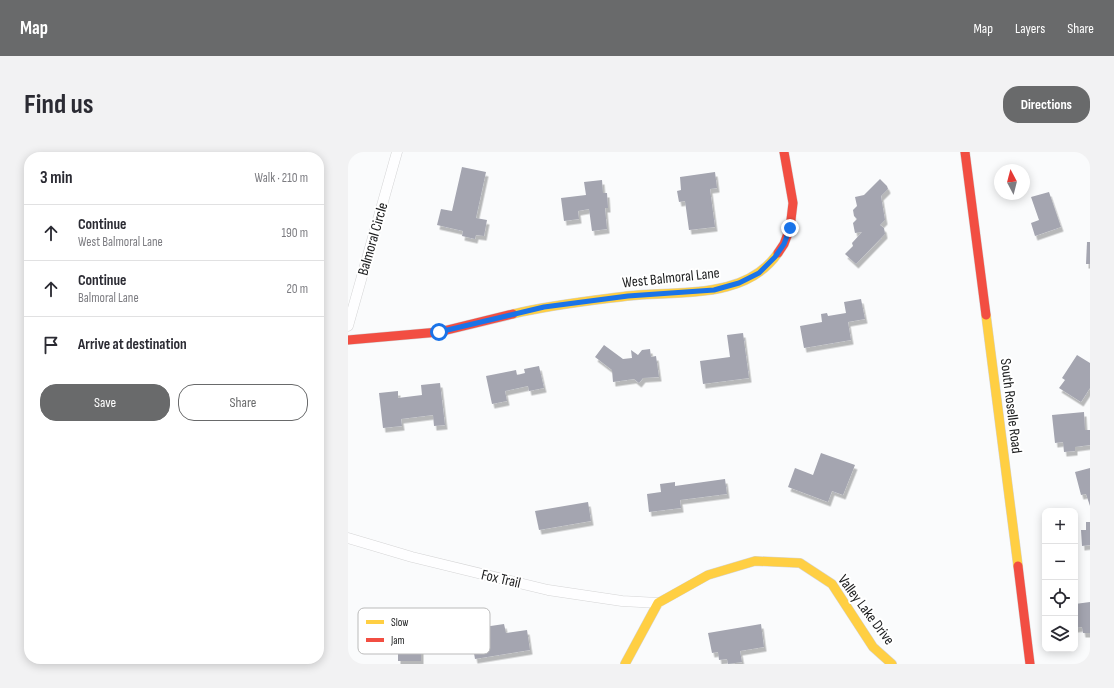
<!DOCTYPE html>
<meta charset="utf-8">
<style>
:root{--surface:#fff;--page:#f2f2f3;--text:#2b2b33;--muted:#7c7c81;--line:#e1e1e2;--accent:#696a6b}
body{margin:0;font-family:"Sofia Sans Condensed",sans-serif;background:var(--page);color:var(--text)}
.controls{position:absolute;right:12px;bottom:12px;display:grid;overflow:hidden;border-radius:8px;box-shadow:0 2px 10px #0003}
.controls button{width:36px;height:36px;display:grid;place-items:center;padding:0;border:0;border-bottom:1px solid var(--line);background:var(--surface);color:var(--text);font:20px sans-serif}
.compass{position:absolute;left:646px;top:12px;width:36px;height:36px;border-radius:50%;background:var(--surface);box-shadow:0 2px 10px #0003;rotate:353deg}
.stop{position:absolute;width:12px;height:12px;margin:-9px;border:3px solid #1a73e8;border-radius:50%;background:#fff}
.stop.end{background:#1a73e8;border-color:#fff;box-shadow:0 1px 4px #0008}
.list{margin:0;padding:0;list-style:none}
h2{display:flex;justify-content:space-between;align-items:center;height:52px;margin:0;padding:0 16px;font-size:17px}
h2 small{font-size:13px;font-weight:400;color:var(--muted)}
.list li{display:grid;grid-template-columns:26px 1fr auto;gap:12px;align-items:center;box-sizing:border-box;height:56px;padding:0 16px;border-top:1px solid var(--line)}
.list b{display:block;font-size:15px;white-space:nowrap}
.list p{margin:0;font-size:13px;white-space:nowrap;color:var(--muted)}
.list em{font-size:13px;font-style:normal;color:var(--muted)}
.actions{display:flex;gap:8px;padding:12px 16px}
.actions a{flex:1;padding:9px 0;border:1px solid var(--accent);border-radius:16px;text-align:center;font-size:14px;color:var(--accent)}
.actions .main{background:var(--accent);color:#fff}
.icon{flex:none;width:22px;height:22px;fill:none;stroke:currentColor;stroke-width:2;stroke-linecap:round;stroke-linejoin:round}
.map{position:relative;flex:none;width:742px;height:512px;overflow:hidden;border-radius:16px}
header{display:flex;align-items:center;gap:24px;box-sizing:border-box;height:56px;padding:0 20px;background:var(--accent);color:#fff}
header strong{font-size:19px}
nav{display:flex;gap:22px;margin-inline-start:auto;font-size:14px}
.intro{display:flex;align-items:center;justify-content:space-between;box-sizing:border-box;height:96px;padding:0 24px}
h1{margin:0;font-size:28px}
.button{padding:10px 18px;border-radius:16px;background:var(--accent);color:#fff;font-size:14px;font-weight:700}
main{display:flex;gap:24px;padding:0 24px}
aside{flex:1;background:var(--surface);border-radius:16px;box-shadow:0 2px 10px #0003}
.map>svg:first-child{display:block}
.building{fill:#a4a5b0;filter:url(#shadow)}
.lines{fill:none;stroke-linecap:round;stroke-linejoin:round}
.street-casing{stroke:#d5d5d6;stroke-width:11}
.slow-casing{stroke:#d5d5d6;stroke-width:10}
.jam-casing{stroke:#d5d5d6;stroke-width:10}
.street{stroke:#fefeff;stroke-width:10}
.slow{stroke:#ffcf43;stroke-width:9}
.jam{stroke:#f24e42;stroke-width:9}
.route{stroke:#1a73e8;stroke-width:5}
.labels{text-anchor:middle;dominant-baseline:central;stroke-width:4;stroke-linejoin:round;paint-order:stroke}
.street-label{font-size:15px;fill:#1b1c1d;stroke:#fff}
.key{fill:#fff;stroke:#bbb;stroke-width:1}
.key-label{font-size:11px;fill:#1b1c1d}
</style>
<header>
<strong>Map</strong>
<nav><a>Map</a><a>Layers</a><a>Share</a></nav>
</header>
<div class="intro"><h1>Find us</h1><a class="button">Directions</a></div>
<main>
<aside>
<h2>3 min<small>Walk · 210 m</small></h2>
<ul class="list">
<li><svg class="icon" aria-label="ahead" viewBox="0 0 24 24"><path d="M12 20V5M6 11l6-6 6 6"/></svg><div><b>Continue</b><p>West Balmoral Lane</p></div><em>190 m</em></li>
<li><svg class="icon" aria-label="ahead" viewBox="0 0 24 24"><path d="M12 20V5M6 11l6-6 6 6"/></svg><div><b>Continue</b><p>Balmoral Lane</p></div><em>20 m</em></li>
<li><svg class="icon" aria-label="arrive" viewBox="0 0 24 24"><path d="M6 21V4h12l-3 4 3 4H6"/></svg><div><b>Arrive at destination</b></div></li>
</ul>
<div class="actions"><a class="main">Save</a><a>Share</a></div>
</aside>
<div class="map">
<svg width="742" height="512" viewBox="0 0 742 512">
<defs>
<filter id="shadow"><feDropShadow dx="2.5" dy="4.5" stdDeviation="0" flood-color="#0004"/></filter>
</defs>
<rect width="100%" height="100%" fill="#fafbfc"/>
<g class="building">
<path d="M114,15l24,5 -10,46 11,2 -3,16 -8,-1 -1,4 -13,-3 1,-5 -26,-6 4,-16 11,2z"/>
<path d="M367,20l2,16 -7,1 5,38 -26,3 -4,-29 -6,1 -2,-11 4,-1 -1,-13z"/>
<path d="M532,27l7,7 1,3 -7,7 4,24 -5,5 4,3 1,6 -29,30 -11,-10 8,-8 -1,-3 10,-11 -7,1 -2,-10 4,-4 -3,-3 -1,-6 4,-4 -2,-9 9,-2z"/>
<path d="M254,28l1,13h4l1,15h-3l2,21 -15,2 -3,-22 -11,2 1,8 -15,2 -3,-23 25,-3 -2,-13z"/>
<path d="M701,40l12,35 -26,9 -4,-13 8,-3 -8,-23z"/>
<path d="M739,90h3v22h-4z"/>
<path d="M513,147l4,20 -17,3 3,18 -47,8 -4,-22 22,-4 -1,-8 6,-1 1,3 18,-3 -2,-11z"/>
<path d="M395,181l6,45 -46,6 -3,-23 30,-4 -3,-22z"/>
<path d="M256,193l19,14 9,-1 -1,-8 7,5 4,-5 8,-1 1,8 5,-1 3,21 -16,1 -4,5 -5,-4 -21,3 -1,-12 -17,-13z"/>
<path d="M729,203l13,8v25l-9,14 -22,-14 6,-8 -3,-2z"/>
<path d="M191,214l5,22 -15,3 -1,-5 -23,5 2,10 -15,3 -6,-28 30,-6 1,5 8,-2 -1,-4z"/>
<path d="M92,231l5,42 -11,1 -1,-11 -32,4 1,7 -19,2 -4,-35 19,-2v7l24,-3 -1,-10z"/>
<path d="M736,260l1,18h5v15l-15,2v4l-11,1 -1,-10 -8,1 -3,-28z"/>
<path d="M473,301l34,12 -12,30 -11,-4 -4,11 -40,-15 7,-19 18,7z"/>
<path d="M742,316v38l-4,-12 -5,1 -6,-23z"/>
<path d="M377,327l2,15 -47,6 1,8 -32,4 -2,-18 14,-2 -1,-8 15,-2v4z"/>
<path d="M240,350l3,19 -52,9 -4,-19z"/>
<path d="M738,370h4v23l-8,1 -1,-16h5z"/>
<path d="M742,450v31h-7l-1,-6 -7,1v-24z"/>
<path d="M73,466v43h-23v-23h-10v11h-19v-30z"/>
<path d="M156,472l2,9 21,-3 3,20 -55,9 -4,-23 14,-2 -1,-7z"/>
<path d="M413,472l3,23 -24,4 2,11 -14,2 -1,-5 -8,1 -1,-8 -6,1 -4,-20z"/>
</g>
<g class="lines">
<g class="street-casing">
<g id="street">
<path d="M0,174l49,-174"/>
<path d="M0,386l64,19 136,33 74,11 36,2"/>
</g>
</g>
<g class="slow-casing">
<g id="slow">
<path d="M165,162c37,-9 75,-13 114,-18 50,-6 118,5 151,-43"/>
<path d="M638,163l32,251"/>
<path d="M277,512l33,-61 50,-28 47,-14 45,2 32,21 41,63 19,17"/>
</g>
</g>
<g class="jam-casing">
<g id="jam">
<path d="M617,0l21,163"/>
<path d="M430,101l6,-9 6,-16 3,-25 -9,-51"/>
<path d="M0,188l91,-8 74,-18"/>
<path d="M670,414l12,98"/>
</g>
</g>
<use href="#street" class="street"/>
<use href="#slow" class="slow"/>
<use href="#jam" class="jam"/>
</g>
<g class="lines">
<path class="route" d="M91,180l105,-25 84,-11 86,-6 25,-7 20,-10 16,-16 9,-13 6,-16"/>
</g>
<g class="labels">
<g class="street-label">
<text transform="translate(25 87) rotate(-74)">Balmoral Circle</text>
<text transform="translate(323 126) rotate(-6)">West Balmoral Lane</text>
<text transform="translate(663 254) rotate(83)">South Roselle Road</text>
<text transform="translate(153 427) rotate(13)">Fox Trail</text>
<text transform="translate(518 458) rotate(53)">Valley Lake Drive</text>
</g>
</g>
<rect x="10" y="456" width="132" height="46" rx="6" class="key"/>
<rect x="18" y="468" width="18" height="4" fill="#ffcf43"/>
<rect x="18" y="486" width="18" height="4" fill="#f24e42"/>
<g class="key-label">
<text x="43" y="474">Slow</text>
<text x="43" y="492">Jam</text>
</g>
</svg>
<div class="controls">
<button>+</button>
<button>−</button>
<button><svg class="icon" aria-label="locate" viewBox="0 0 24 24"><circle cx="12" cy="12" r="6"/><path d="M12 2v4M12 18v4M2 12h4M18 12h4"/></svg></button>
<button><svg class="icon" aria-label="layers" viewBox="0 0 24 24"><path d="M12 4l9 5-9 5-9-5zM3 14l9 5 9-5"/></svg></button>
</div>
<svg class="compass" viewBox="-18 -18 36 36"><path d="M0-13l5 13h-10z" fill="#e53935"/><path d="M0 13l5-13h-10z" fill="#7c7c81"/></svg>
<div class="stop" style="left:91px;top:180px"></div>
<div class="stop end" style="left:442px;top:76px"></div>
</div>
</main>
